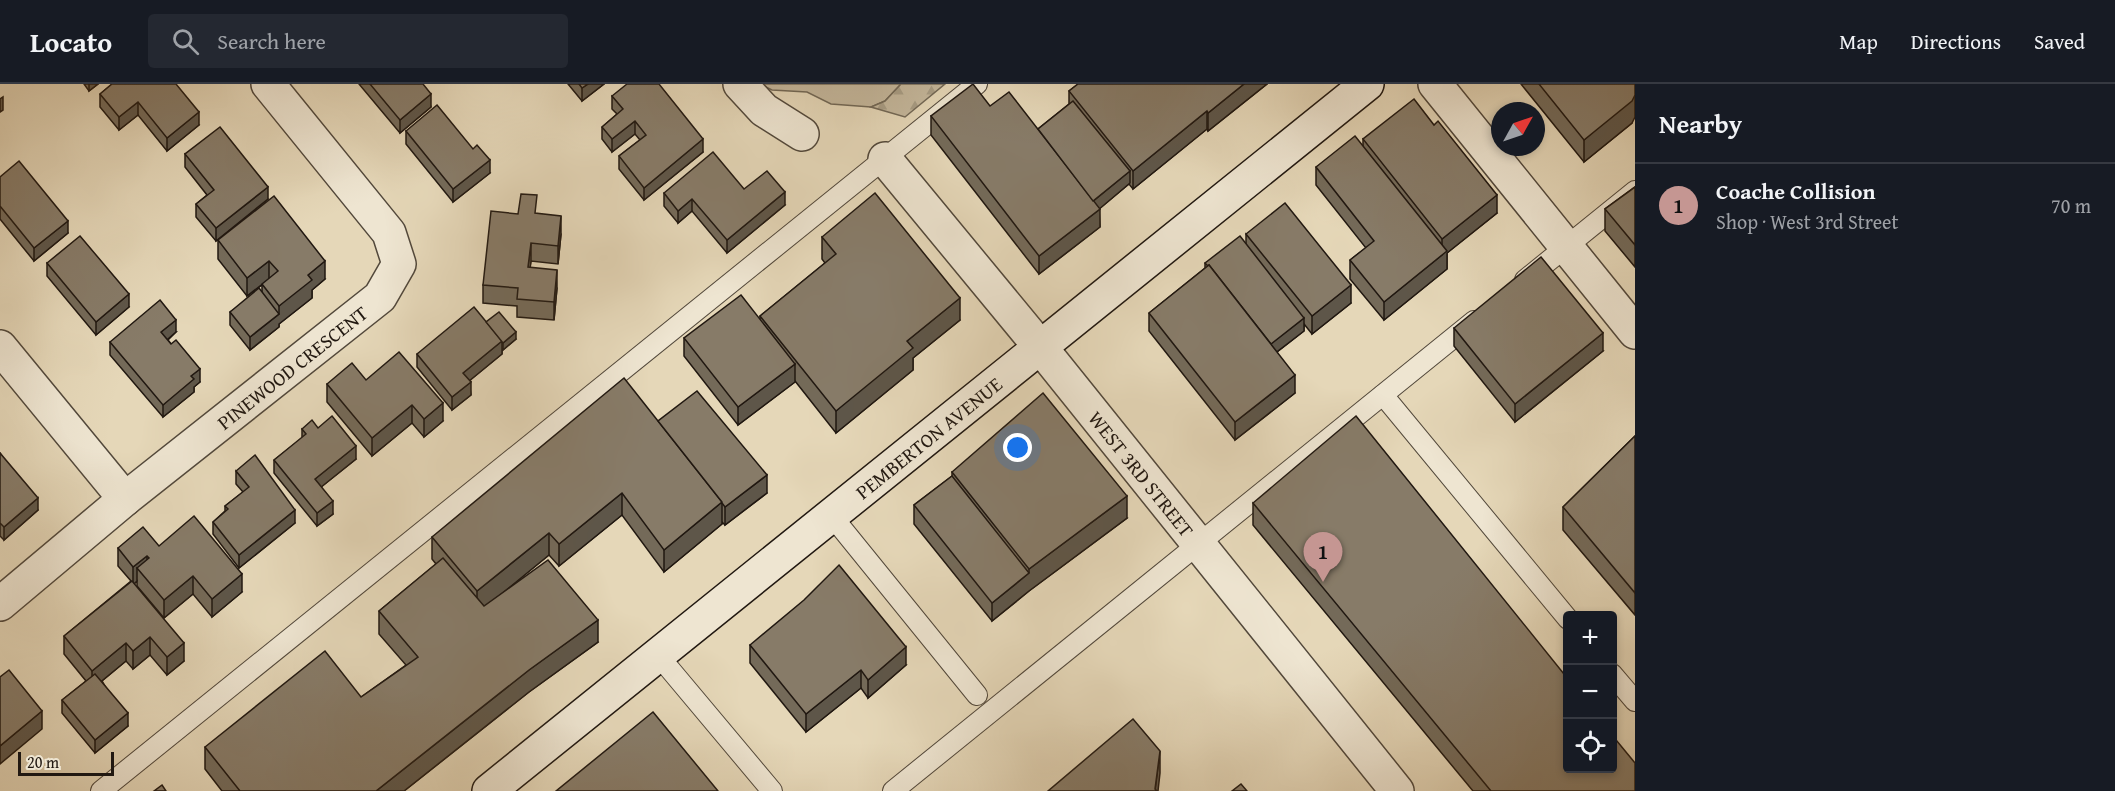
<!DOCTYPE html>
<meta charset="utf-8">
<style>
:root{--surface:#171b24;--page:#242831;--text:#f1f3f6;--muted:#9ea1a6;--line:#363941;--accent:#c59692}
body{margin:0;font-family:"Gentium Book Plus",serif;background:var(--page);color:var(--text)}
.controls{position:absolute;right:18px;bottom:18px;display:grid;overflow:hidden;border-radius:6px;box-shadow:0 3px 9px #0003}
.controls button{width:54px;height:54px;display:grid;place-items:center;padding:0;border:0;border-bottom:2px solid var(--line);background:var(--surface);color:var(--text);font:30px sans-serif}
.compass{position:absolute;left:1491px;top:18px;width:54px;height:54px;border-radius:50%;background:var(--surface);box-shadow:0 3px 9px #0003;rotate:50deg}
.scale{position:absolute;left:18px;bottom:15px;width:96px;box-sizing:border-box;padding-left:6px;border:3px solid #211811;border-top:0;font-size:16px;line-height:21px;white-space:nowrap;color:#211811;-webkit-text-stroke:4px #eee5d1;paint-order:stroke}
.you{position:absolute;left:1018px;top:364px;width:21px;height:21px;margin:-15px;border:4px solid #fff;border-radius:50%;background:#1a73e8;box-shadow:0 0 0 9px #1a73e833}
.badge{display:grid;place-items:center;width:39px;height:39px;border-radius:50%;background:var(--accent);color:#111;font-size:20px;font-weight:700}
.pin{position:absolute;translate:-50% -50px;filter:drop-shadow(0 2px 3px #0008)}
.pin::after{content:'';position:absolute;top:32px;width:21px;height:18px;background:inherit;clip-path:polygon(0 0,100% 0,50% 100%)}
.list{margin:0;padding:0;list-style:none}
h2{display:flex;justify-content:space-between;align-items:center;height:78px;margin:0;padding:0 24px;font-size:26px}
h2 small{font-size:20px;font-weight:400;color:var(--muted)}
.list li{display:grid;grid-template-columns:39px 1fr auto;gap:18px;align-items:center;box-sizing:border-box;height:84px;padding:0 24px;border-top:2px solid var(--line)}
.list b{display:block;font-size:22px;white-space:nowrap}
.list p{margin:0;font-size:20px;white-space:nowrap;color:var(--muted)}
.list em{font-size:20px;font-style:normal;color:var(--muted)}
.icon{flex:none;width:33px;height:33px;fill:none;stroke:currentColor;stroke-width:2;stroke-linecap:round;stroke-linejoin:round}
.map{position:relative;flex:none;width:1635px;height:707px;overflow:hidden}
header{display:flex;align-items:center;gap:36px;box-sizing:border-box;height:84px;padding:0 30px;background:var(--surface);border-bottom:2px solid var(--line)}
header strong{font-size:28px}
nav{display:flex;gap:33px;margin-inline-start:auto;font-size:21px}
.search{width:420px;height:54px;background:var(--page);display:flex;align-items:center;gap:15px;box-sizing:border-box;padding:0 21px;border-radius:6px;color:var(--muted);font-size:22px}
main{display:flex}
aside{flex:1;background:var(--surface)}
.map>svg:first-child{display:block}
.green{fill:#c4b79c;stroke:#726856;stroke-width:1.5}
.forest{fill:url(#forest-firs);stroke:#726856;stroke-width:1.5}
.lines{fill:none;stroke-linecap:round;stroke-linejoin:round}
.lane-casing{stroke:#52483b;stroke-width:22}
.street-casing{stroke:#52483b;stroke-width:36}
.secondary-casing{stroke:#211811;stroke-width:36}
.lane{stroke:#eee5d1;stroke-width:20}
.street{stroke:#eee5d1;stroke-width:33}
.secondary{stroke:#eee5d1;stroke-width:33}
.wall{fill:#746a59;stroke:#211811;stroke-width:1.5}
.shaded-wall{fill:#5e5649;stroke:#211811;stroke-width:1.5}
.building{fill:#877b68;stroke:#211811;stroke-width:1.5}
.labels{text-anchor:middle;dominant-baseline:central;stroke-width:5;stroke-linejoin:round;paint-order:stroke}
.street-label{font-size:20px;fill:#211811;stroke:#eee5d1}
</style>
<header>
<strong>Locato</strong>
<div class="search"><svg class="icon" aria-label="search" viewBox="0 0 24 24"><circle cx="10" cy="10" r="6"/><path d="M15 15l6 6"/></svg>Search here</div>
<nav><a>Map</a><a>Directions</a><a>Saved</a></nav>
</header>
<main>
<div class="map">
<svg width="1635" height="707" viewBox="0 0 1635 707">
<defs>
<pattern id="forest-firs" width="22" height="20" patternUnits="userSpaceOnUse" patternTransform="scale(1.5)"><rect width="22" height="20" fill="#c4b79c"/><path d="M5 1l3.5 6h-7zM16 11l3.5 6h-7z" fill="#a89d85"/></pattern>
</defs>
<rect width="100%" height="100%" fill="#e5d7b8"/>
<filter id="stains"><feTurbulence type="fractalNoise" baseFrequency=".00333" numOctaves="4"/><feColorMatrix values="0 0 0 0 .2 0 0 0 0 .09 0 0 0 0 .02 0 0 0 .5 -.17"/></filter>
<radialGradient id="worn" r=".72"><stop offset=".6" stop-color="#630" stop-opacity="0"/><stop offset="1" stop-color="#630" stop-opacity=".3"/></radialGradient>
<path class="green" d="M760,0h141l-16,17 -14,6 -40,-3 -24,-12 -35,-2z"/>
<path class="forest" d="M901,0h44l-40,33 -34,-10 14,-6z"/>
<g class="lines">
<g class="lane-casing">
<g id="lane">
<path d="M1525,196l110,-89"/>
<path d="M1383,311l185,224"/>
<path d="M831,431l146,180"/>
<path d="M658,571l114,136"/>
<path d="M1612,590l23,27"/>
<path d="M101,707l876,-707"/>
<path d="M893,707l581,-470"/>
</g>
</g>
<g class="street-casing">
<g id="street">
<path d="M740,0l24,26 38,24"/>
<path d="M1435,0l200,248"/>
<path id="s1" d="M885,75l156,189 356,443"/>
<path d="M0,263l125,152"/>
<path id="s2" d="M0,520l125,-105 255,-202 19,-33 -10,-31 -121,-149"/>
</g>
</g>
<g class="secondary-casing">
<g id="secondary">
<path id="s3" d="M489,707l878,-707"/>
</g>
</g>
<use href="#lane" class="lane"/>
<use href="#street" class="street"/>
<use href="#secondary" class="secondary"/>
</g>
<g class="wall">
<path d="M84,0h14l-9,7z"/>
<path d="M112,0l87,41 -32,26 -29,-36 -19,15 -19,-23v-13z"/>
<path d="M359,0h64l8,23 -31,26z"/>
<path d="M568,0h36l-22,17z"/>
<path d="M1078,0h189l-59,47 -1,-2 -74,60 -4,-5 -30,25 1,18 -61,47 -108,-139v-19l59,-10 48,23 31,-25v-13z"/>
<path d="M1521,0h114l-3,39 -48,39z"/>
<path d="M612,12l91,56 -59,48 -25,-31v-13l21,-16 -5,-6 -23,18 -10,-13v-12l15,-13 -5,-5z"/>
<path d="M406,47l84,42 -37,29 -47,-58z"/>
<path d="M1363,55l134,74 -50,40v16l-63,51 -34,-41v-19l16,-12 -50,-63v-18l47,-21z"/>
<path d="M185,70l83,45 -52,42 -20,-24v-13l11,-9 -22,-28z"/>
<path d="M0,93l68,56 -34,28 -34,-42z"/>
<path d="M1635,103v80l-30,-36v-22z"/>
<path d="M744,105l41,16 -58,48 -35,-42 -14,12 -14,-17v-13z"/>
<path d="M518,130h19l24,20 -3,30 -27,-3 -1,6 27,21 -3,32 -37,-3v-11l-34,-3v-18z"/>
<path d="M1246,150l105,69 -39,31 -8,-10v7l-27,21 18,41 -60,47 -86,-109v-18l56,-45v-5l41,-18z"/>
<path d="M822,153l138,83 -47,38v12l-77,63 -41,-52v1l-57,43 -54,-69v-18l76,-18v-4l65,-53 -3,-4z"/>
<path d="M218,156l107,39 -13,11v8l-33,26v3l-29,23 -20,-25v-13l32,-20v-7l-15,11 -29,-37z"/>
<path d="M47,179l82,44 -33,28 -49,-59z"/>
<path d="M486,238l30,17 -13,11 -1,-1v5l-33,27 2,14 -19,15 -35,-43v-13z"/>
<path d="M1454,244l149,23 -88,71 -61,-76z"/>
<path d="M176,248l-8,8 32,42 -6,5v5l-31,25 -53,-62v-13z"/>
<path d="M366,296l77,41 -19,16 -12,-14 -40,33 -45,-54v-18z"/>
<path d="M658,337l109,72 -42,32 -3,-3v2l-58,48 -42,-57 -63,51 -10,-11 -43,35 92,52 -69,50 -125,99h-182l-17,-22v-22l156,-50 45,-32 -27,-31v-23l57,-47 -4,-5v-22z"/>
<path d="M302,345l54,30 -35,28 12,27 -16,12 -43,-53v-13l28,-22z"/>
<path d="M1635,352v179l-72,-85v-23z"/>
<path d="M0,369l38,57 -34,30 -4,-4z"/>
<path d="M236,387l59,52 -56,45 -26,-34v-12l12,-11v-5l18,-14 -7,-8z"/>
<path d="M952,388l175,46 -98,73 -37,30 -78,-97v-19l38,-29z"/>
<path d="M1253,419l382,288h-162l-220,-266z"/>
<path d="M159,462l83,46 -30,25 -19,-23 -29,24 -27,-32v-5l-3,3 50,77 -17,14 -17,-20 -17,14 -7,-8 -24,20 26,45 -33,27 -33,-40v-13l24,-19 -22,-27v-18l67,-55 -13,-15v-18z"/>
<path d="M750,561l156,20 -38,33 -7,-10 -55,44 -56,-69z"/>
</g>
<g class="shaded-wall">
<path d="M89,0h9l-9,7z"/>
<path d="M588,0h16l-22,17v-13z"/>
<path d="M1244,0h23l-59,47v-18z"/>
<path d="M431,10v13l-31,26v-13z"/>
<path d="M1635,11v22l-3,6 -48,39v-22z"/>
<path d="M3,13v13l-3,2v-13z"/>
<path d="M138,18v13l-19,15v-13z"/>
<path d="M1207,27v18l-74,60v-18z"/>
<path d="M199,28v13l-32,26v-13z"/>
<path d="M635,37v13l-23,18v-13z"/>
<path d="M703,55v13l-59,48v-12z"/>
<path d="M490,76v13l-37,29v-13z"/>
<path d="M1130,87v12l-39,33v-13z"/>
<path d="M268,103v12l-52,42v-13z"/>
<path d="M785,108v13l-58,48v-13z"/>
<path d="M1497,111v18l-50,40v16l-63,51v-18l58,-47v-16z"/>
<path d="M692,115v12l-14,12v-12z"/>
<path d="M1100,125v18l-61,47v-18z"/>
<path d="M561,132v18l-3,30v-18z"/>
<path d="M68,137v12l-34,28v-13z"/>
<path d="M531,159v18l-3,24v-18z"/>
<path d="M269,177v18l-22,17v-18z"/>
<path d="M325,177v18l-13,11v8l-33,26v3l-29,23v-13l29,-23v-8l29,-31z"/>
<path d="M557,186v18l-3,32v-18z"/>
<path d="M1351,201v18l-39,31v-18z"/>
<path d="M129,210v13l-33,28v-13z"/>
<path d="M960,214v22l-47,38v12l-77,63v-22l71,-70z"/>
<path d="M1304,234v13l-35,27v-13z"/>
<path d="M176,236v12l-15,13v-13z"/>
<path d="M516,248v7l-13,11v-7z"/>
<path d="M1603,249v18l-88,71v-18z"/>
<path d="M502,257v13l-39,32v-13z"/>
<path d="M795,280v18l-57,43v-18z"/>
<path d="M200,285v13l-6,5v5l-31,25v-12l28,-29z"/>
<path d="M1295,291v18l-60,47v-18z"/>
<path d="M471,298v13l-19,15v-13z"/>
<path d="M443,319v18l-19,16v-18z"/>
<path d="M412,321v18l-40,33v-18z"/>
<path d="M356,362v13l-41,33v-13z"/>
<path d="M767,391v18l-42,32v-18z"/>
<path d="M622,409v22l-63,51v-22z"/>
<path d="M1127,412v22l-98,73 -37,30v-18l37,-30v-4z"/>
<path d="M38,414v12l-34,30v-13z"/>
<path d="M333,417v13l-16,12v-13z"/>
<path d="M722,418v22l-58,48v-22z"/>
<path d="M295,426v13l-56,45v-13z"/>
<path d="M549,449v22l-72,59v-23z"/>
<path d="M147,472v18l-10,-6v13l-4,4v-18z"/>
<path d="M242,490v18l-30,25v-18z"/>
<path d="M193,492v18l-29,24v-18z"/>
<path d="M598,536v22l-69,50 -125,99h-28l153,-121z"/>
<path d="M150,553v18l-17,14v-18z"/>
<path d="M126,559v18l-34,28v-18z"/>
<path d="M184,559v18l-17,14v-18z"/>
<path d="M906,563v18l-38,33v-18z"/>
<path d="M861,586v18l-55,44v-18z"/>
<path d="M42,627v18l-42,35v-18z"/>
<path d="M128,629v13l-33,27v-13z"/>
<path d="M1160,667v22l-2,18h-3z"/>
</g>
<g class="building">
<path d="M112,0h64l23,28 -32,26 -29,-36 -19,15 -19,-23z"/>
<path d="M370,0h53l8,10 -31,26z"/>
<path d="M579,0h9l-6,4z"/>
<path d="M627,0h32l44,55 -59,49 -25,-32 27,-21 -11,-14 -23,18 -10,-12 21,-18 -11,-13z"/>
<path d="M973,0l17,22 19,-14 91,117 -61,47 -108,-140z"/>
<path d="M1078,0h166l-36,29 -1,-2 -74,60 -64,-80z"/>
<path d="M1539,0h96v11l-3,6 -48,39z"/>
<path d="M1414,15l20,26 4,-4 59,74 -55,44 -79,-100z"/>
<path d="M1073,17l57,70 -37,30 -55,-72z"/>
<path d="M437,21l36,44 4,-4 13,15 -37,29 -47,-58z"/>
<path d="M220,43l48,60 -52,41 -20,-24 18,-14 -29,-36z"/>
<path d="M1355,52l92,115 -63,51 -34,-42 24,-19 -58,-74z"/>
<path d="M713,68l31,37 23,-18 18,21 -58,48 -35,-41 -14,12 -14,-18z"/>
<path d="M19,77l49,60 -34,27 -34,-42v-29z"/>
<path d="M1635,103v58l-30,-36z"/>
<path d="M875,109l85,105 -53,43 6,7 -77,63 -76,-95 76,-62 -14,-17z"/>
<path d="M521,110l16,1 -2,18 26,3 -3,30 -27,-3 -3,24 29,3 -3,32 -37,-3 1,-11 -35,-3 8,-74 27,3z"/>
<path d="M274,112l51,65 -17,14 4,5 -33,26 -17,-22 16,-13 -9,-10 -22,17 -29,-38z"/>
<path d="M1285,119l66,82 -39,31 -66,-82z"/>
<path d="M80,152l49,58 -33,28 -49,-59z"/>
<path d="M1240,152l64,82 -33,26 -62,-79 -1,1 -3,-3z"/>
<path d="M1541,173l62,76 -88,71 -61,-76z"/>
<path d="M1209,181l86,110 -60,47 -86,-109z"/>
<path d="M259,204l20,26 -29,23 -20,-25z"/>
<path d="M741,211l54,69 -57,43 -54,-69z"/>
<path d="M160,216l16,20 -15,12 10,12 5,-4 24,29 -9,7 3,3 -31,26 -53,-63z"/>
<path d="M474,223l28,34 -39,32 8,9 -19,15 -35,-43z"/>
<path d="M499,228l17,20 -13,11 -17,-21z"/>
<path d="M399,268l44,51 -19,16 -12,-14 -40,33 -45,-54 25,-21 14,17z"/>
<path d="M624,294l98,124 -58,48 -42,-57 -63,51 -10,-11 -72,58 -45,-54z"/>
<path d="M697,307l70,84 -42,32 -3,-4v-1l-64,-81z"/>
<path d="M1043,309l84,103 -98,73 -77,-97z"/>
<path d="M332,332l24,30 -41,33 18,22 -16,12 -43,-53 32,-26 -4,-5 10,-9 6,8z"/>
<path d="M1356,332l212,263v89h44v-33l23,28v28h-144l-238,-288z"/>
<path d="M1635,352v157l-72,-86z"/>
<path d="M0,369l38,45 -34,29 -4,-4z"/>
<path d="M255,371l40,55 -56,45 -26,-33 15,-13 -3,-3 24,-19 -13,-16z"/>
<path d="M952,392l77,97 -37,30 -78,-98z"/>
<path d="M194,432l48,58 -30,25 -19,-23 -29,24 -27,-32 12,-10 -2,-2 -14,11 -15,-19 25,-21 16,19z"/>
<path d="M443,474l41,48 64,-46 50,60 -69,50 -153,121h-136l-35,-44 120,-96 36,46 57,-40 -39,-46z"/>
<path d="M839,481l67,82 -38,33 -7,-10 -55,44 -56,-69 54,-45z"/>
<path d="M132,497l52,62 -17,14 -17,-20 -17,14 -7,-8 -34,28 -28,-35z"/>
<path d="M9,586l33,41 -42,35v-69z"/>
<path d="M95,590l33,39 -33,27 -33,-40z"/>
<path d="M653,628l65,79h-162z"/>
<path d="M1133,635l27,32 -5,38 2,2h-109z"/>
<path d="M1241,700l6,7h-15z"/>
<path d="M162,701l4,6h-12z"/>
</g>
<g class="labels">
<g class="street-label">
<text stroke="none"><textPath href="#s2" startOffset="376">PINEWOOD CRESCENT</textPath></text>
<text stroke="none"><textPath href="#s3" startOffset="564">PEMBERTON AVENUE</textPath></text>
<text stroke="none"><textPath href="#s1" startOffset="406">WEST 3RD STREET</textPath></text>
</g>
</g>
<rect width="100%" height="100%" filter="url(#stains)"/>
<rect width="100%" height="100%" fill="url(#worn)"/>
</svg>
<div class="controls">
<button>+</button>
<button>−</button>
<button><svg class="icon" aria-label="locate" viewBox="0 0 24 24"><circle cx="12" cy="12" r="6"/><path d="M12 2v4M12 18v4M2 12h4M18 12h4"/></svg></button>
</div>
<svg class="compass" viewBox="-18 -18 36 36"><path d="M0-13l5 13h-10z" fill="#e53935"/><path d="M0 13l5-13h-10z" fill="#9ea1a6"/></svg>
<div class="scale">20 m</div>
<div class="you"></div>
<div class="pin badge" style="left:1323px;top:498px">1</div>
</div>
<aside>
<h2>Nearby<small></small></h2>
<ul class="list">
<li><span class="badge">1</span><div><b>Coache Collision</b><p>Shop · West 3rd Street</p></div><em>70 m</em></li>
</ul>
</aside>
</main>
